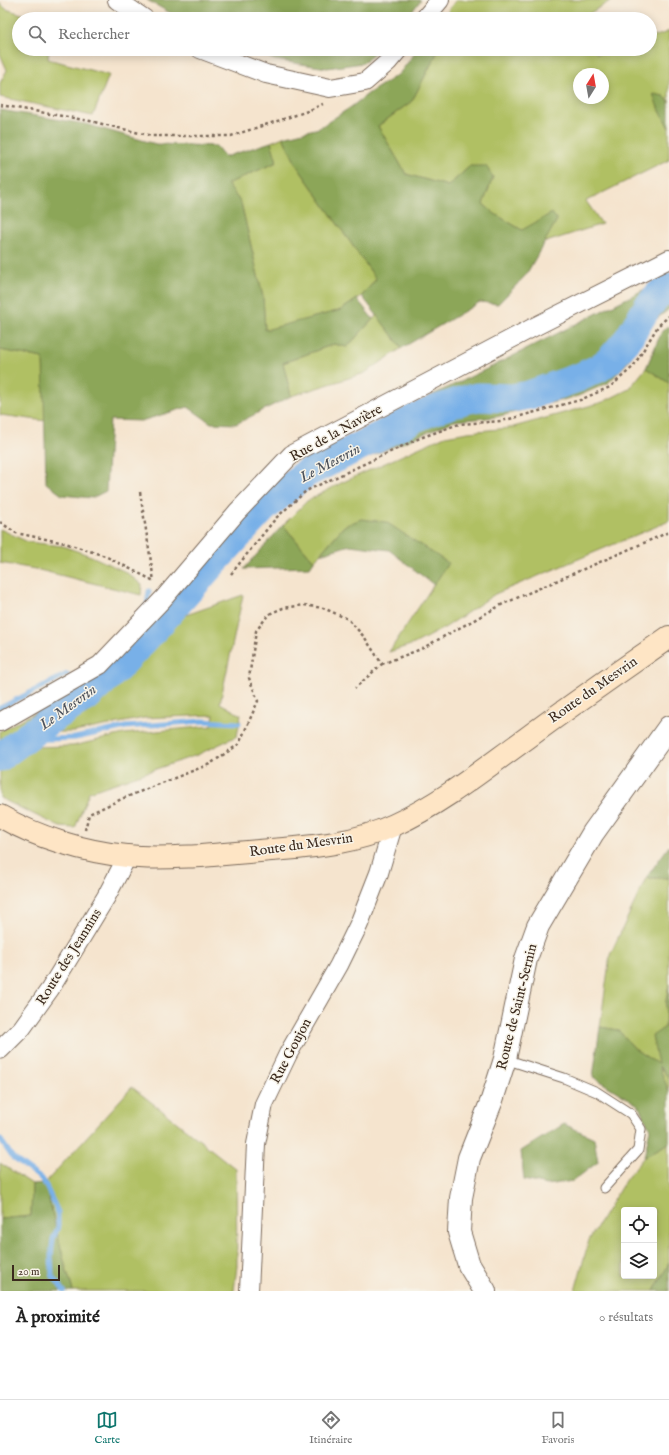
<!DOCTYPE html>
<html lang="fr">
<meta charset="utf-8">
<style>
:root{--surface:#fff;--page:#f2f2f2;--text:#222;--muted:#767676;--line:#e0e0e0;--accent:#0f766e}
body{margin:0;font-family:"IM FELL English",serif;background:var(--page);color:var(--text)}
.controls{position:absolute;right:12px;bottom:12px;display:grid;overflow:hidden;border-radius:4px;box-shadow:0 2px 10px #0003}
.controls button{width:36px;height:36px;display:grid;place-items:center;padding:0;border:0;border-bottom:1px solid var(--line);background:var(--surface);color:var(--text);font:20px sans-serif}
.compass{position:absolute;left:573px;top:68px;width:36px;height:36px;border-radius:50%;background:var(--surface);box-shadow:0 2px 10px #0003;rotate:11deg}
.scale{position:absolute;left:12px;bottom:10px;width:48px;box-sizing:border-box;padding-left:4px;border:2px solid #3b2a1e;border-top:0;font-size:11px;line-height:14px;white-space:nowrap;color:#3b2a1e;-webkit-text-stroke:3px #f7f3e8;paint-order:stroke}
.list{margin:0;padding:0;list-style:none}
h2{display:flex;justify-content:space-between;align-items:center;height:52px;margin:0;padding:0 16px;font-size:17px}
h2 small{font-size:13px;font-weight:400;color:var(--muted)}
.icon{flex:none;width:22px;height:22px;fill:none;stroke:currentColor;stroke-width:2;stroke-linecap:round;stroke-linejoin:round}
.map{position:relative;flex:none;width:669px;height:1291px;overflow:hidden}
.search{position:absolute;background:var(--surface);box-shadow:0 2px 10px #0003;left:12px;right:12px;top:12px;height:44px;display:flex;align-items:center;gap:10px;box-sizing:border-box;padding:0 14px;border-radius:22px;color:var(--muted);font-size:15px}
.sheet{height:108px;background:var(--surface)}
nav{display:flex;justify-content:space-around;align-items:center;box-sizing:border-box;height:56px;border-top:1px solid var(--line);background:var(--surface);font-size:11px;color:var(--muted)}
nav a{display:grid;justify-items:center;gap:2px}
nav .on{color:var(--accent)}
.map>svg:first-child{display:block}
.green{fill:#b0c063;stroke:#767540;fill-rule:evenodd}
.forest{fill:#8ca659;stroke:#64683c}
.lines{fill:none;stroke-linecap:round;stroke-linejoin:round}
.stream{stroke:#78b0e8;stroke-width:5}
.river{stroke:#78b0e8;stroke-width:29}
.service-casing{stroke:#7c6b5c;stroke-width:11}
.minor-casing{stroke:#7c6b5c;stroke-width:20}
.tertiary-casing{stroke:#7c6b5c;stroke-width:24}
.secondary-casing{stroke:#7c6b5c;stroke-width:24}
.path{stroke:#7c6b5c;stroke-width:2.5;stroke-dasharray:3 3;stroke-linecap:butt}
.service{stroke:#fff;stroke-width:9}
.minor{stroke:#fff;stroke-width:18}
.tertiary{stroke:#fff;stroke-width:22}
.secondary{stroke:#fee5c5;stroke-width:22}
.labels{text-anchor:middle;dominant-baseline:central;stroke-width:3;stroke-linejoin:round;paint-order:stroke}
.street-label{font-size:14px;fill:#3b2a1e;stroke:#f7f3e8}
.water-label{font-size:15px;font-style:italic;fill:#4d525b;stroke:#f7f3e8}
</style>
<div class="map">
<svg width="669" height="1291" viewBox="0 0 669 1291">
<rect width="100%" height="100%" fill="#f7f3e8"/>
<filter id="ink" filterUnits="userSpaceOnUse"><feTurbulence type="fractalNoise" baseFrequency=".025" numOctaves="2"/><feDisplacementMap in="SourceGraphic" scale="8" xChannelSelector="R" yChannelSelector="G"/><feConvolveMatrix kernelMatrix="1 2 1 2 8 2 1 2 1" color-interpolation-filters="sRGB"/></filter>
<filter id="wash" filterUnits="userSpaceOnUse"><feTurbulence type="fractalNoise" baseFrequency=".012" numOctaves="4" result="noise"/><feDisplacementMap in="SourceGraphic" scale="16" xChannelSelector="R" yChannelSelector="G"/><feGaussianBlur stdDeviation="0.9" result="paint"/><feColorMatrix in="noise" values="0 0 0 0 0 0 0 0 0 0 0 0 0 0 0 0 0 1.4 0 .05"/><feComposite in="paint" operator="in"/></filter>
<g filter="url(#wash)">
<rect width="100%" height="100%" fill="#f5e4ce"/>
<g class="green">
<path d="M456,0h156l-32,19h-128l-4,-9z"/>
<path d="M0,3l6,6 31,10h-18v30h30l-1,10 61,16 -16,41 -93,-19v-14l7,-13 -7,-16z"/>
<path d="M669,31v71l-5,-6 -7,9 12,23v32l-83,41 16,23 -59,19 14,-23 -35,10 -27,-16 -12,-10 10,-27 -23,-11 -22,20 -42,-12 -28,-48 34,-25 27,-52h155l3,5 16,-5h37v-11l15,-5zM579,74h24v24h-24z"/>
<path d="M283,137l14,29 79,113 -14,17 -21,14 -76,21 -2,-34 -22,-94 -14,-19 50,-22 -6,-20z"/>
<path d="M377,315l25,33 -37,25 -74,23 -8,-33 51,-19 13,3z"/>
<path d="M0,350l43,8 3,63 -46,-6z"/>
<path d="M646,368l23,15v137l-2,2 -172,72 -49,33 -32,17 -25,8 59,-89 -104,-37 -30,35 -31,-36 24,-24 34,-18 104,-47 23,-4 42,-4 93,-26 26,-13z"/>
<path d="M0,529l28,13 35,4 28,10 35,16 16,13 -1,10 -106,-26 -35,-6z"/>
<path d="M243,595l-23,108 21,12 -4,21 -40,19 -108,37 -14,36 -15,-1 -60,-29v-33l25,-18 48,-1 51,-12 88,-8 2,-11 -70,3 -70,14h-33l46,-18 45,-43 34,-41 20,-15z"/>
<path d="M92,682l-92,66v-17z"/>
<path d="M646,878h23v106l-3,17 -1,26 -7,38 11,13v14l-11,-27 -22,-15 -18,-20 -18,-3 10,-72z"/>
<path d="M132,1087l104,82 1,97 -3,25h-161l-9,-30 -19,-78z"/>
<path d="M668,1143l1,120 -15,28h-79l14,-51 37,-61 18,-22zM624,1210h30v66h-30z"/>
<path d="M0,1163l32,21 -1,32 -31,3z"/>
</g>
<g class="forest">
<path d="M147,0h274l-15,19h-225z"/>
<path d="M248,49h130l-15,14 -36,5 -52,-8z"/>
<path d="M418,49h21l-27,52 -34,25 28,48 42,12 22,-20h16l7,11 -10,27 12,10 27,16 30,-17 5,7 -31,55 -28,29 -18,-2 -78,46 -40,-52 14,-17 -79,-113 -14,-29 36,-9 32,-21 18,-14 30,-19z"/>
<path d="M653,94l11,2 5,6v26l-12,-23z"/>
<path d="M0,110l85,14 71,20 60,2 9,11 46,-15 6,20 -50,22 14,19 22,94 2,33 76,-20 16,-11 16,20 -26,28 -13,-3 -51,19 8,33 -55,28 -25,-1 -23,-16 -47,14 -31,-1 -4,71 -14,7 -30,-3 -16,-12 -3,-125 -43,-8z"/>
<path d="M649,287l-6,14 -26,39 -20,21 -49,21 -29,10 -19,-1 -34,3 -68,26 5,-11 92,-44z"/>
<path d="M669,297v12l-14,11 -27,42 -20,21 -30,13 -82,21 -42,4 -137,58 5,-7 90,-45 64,-24 28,3 23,-6 61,-22 21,-13 26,-27 20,-31z"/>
<path d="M669,326v57l-23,-15 16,-37z"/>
<path d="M361,519l25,3 62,41 -14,22 -45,-35 -39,-5 -30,9 24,-28z"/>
<path d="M283,525l31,36 -4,6 -66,2z"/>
<path d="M669,846v32h-23z"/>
<path d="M669,984v94l-10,-12 10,26v51l-25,14 6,-28 -12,-24 -45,-28 7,-50 18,3 18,20 22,14 -6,-28 13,-9 1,-26z"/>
<path d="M564,1124l30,14 4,24 -25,19 -27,4 -22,-5 -3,-29z"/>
<path d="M45,1183l19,78 9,30h-73v-72l31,-3 1,-32z"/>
<path d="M669,1263v28h-15z"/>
</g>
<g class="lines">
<g class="stream">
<path d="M145,607l2,-2 2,-14"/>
<path d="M0,708l67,-34"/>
<path d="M22,740l53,-2 51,-11 76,-6 37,2"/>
<path d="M0,1139l13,19 30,22 15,32v15l-5,12 -2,17 1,19 12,16"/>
</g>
<path class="river" d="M0,757l47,-35 40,-25 30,-28 40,-43 57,-64 50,-54 41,-34 110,-56 22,-9 27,-9 14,-3 34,1 17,-3 51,-18 19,-9 11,-8 18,-21 19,-31 12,-14 10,-7"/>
</g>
</g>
<g filter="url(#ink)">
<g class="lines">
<g class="service-casing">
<path id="service" d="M505,1059l59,19 33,14 34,22 10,15 -3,21 -34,38"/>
</g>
<g class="minor-casing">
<g id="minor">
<path d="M117,0l28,19"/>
<path d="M424,19l16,-19"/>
<path d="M200,49l66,25 64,14 35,-6 23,-20 11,-13"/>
<path d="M0,722l100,-57 63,-66 74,-87 55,-58 242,-127 135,-68"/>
<path d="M0,1050l22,-22 28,-39 56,-92 21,-40"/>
<path d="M249,1291l7,-147 8,-40 24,-50 51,-89 20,-41 20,-51 14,-47"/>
</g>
</g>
<g class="tertiary-casing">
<path id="tertiary" d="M485,1291l-16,-26 -10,-33 2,-34 8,-40 23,-58 13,-41 21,-100 12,-33 55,-93 76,-106"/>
</g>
<g class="secondary-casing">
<path id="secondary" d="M0,816c36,21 85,36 127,40 24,3 49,1 74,0 23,-2 47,-4 70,-6 41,-3 85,-7 123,-25 48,-22 90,-56 133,-87 47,-35 95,-68 142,-101"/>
</g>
<g class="path">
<path d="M0,105l90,16 62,15h79l74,-24 18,-8"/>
<path d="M140,492l14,89"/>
<path d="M0,522l16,11 49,10 40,13 49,25"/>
<path d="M231,574l45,-56 30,-27 114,-53 39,-14 43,-3 78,-21 30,-13 23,-20 25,-41 11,-10"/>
<path d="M382,664l39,-15 82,-45 166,-72"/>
<path d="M85,830l4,-16 35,-16 86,-34 29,-20 19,-43 -9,-23 7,-47 13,-17 14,-6 21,-3 19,3 25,11 17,19 17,26 -27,24"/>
</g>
<use href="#service" class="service"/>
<use href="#minor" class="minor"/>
<use href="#tertiary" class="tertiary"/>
<use href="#secondary" class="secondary"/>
</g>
</g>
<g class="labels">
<g class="street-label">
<text transform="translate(336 433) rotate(-29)">Rue de la Navière</text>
<text transform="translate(593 690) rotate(-35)">Route du Mesvrin</text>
<text transform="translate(301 845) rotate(-8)">Route du Mesvrin</text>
<text transform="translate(69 957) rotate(-58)">Route des Jeannins</text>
<text transform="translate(517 1007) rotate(-76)">Route de Saint-Sernin</text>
<text transform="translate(291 1051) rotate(-62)">Rue Goujon</text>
</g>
<g class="water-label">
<text transform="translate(330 463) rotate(-28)">Le Mesvrin</text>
<text transform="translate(68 707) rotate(-36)">Le Mesvrin</text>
</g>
</g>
</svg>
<div class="controls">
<button><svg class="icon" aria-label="locate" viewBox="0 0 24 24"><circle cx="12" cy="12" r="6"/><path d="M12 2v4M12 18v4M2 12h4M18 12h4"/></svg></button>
<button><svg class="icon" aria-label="layers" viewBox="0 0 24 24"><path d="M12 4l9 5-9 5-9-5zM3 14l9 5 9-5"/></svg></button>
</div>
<svg class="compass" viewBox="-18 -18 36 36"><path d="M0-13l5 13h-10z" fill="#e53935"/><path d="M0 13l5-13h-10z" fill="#767676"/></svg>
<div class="scale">20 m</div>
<div class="search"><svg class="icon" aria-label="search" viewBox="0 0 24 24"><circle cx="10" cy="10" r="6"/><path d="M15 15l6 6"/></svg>Rechercher</div>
</div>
<section class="sheet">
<h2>À proximité<small>0 résultats</small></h2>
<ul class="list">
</ul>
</section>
<nav>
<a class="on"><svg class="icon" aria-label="map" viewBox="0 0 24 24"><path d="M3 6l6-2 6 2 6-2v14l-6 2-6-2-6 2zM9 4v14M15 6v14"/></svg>Carte</a>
<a><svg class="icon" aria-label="directions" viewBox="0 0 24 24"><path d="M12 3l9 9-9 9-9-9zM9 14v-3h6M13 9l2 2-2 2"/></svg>Itinéraire</a>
<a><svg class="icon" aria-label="saved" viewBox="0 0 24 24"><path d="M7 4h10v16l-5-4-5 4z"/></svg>Favoris</a>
</nav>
